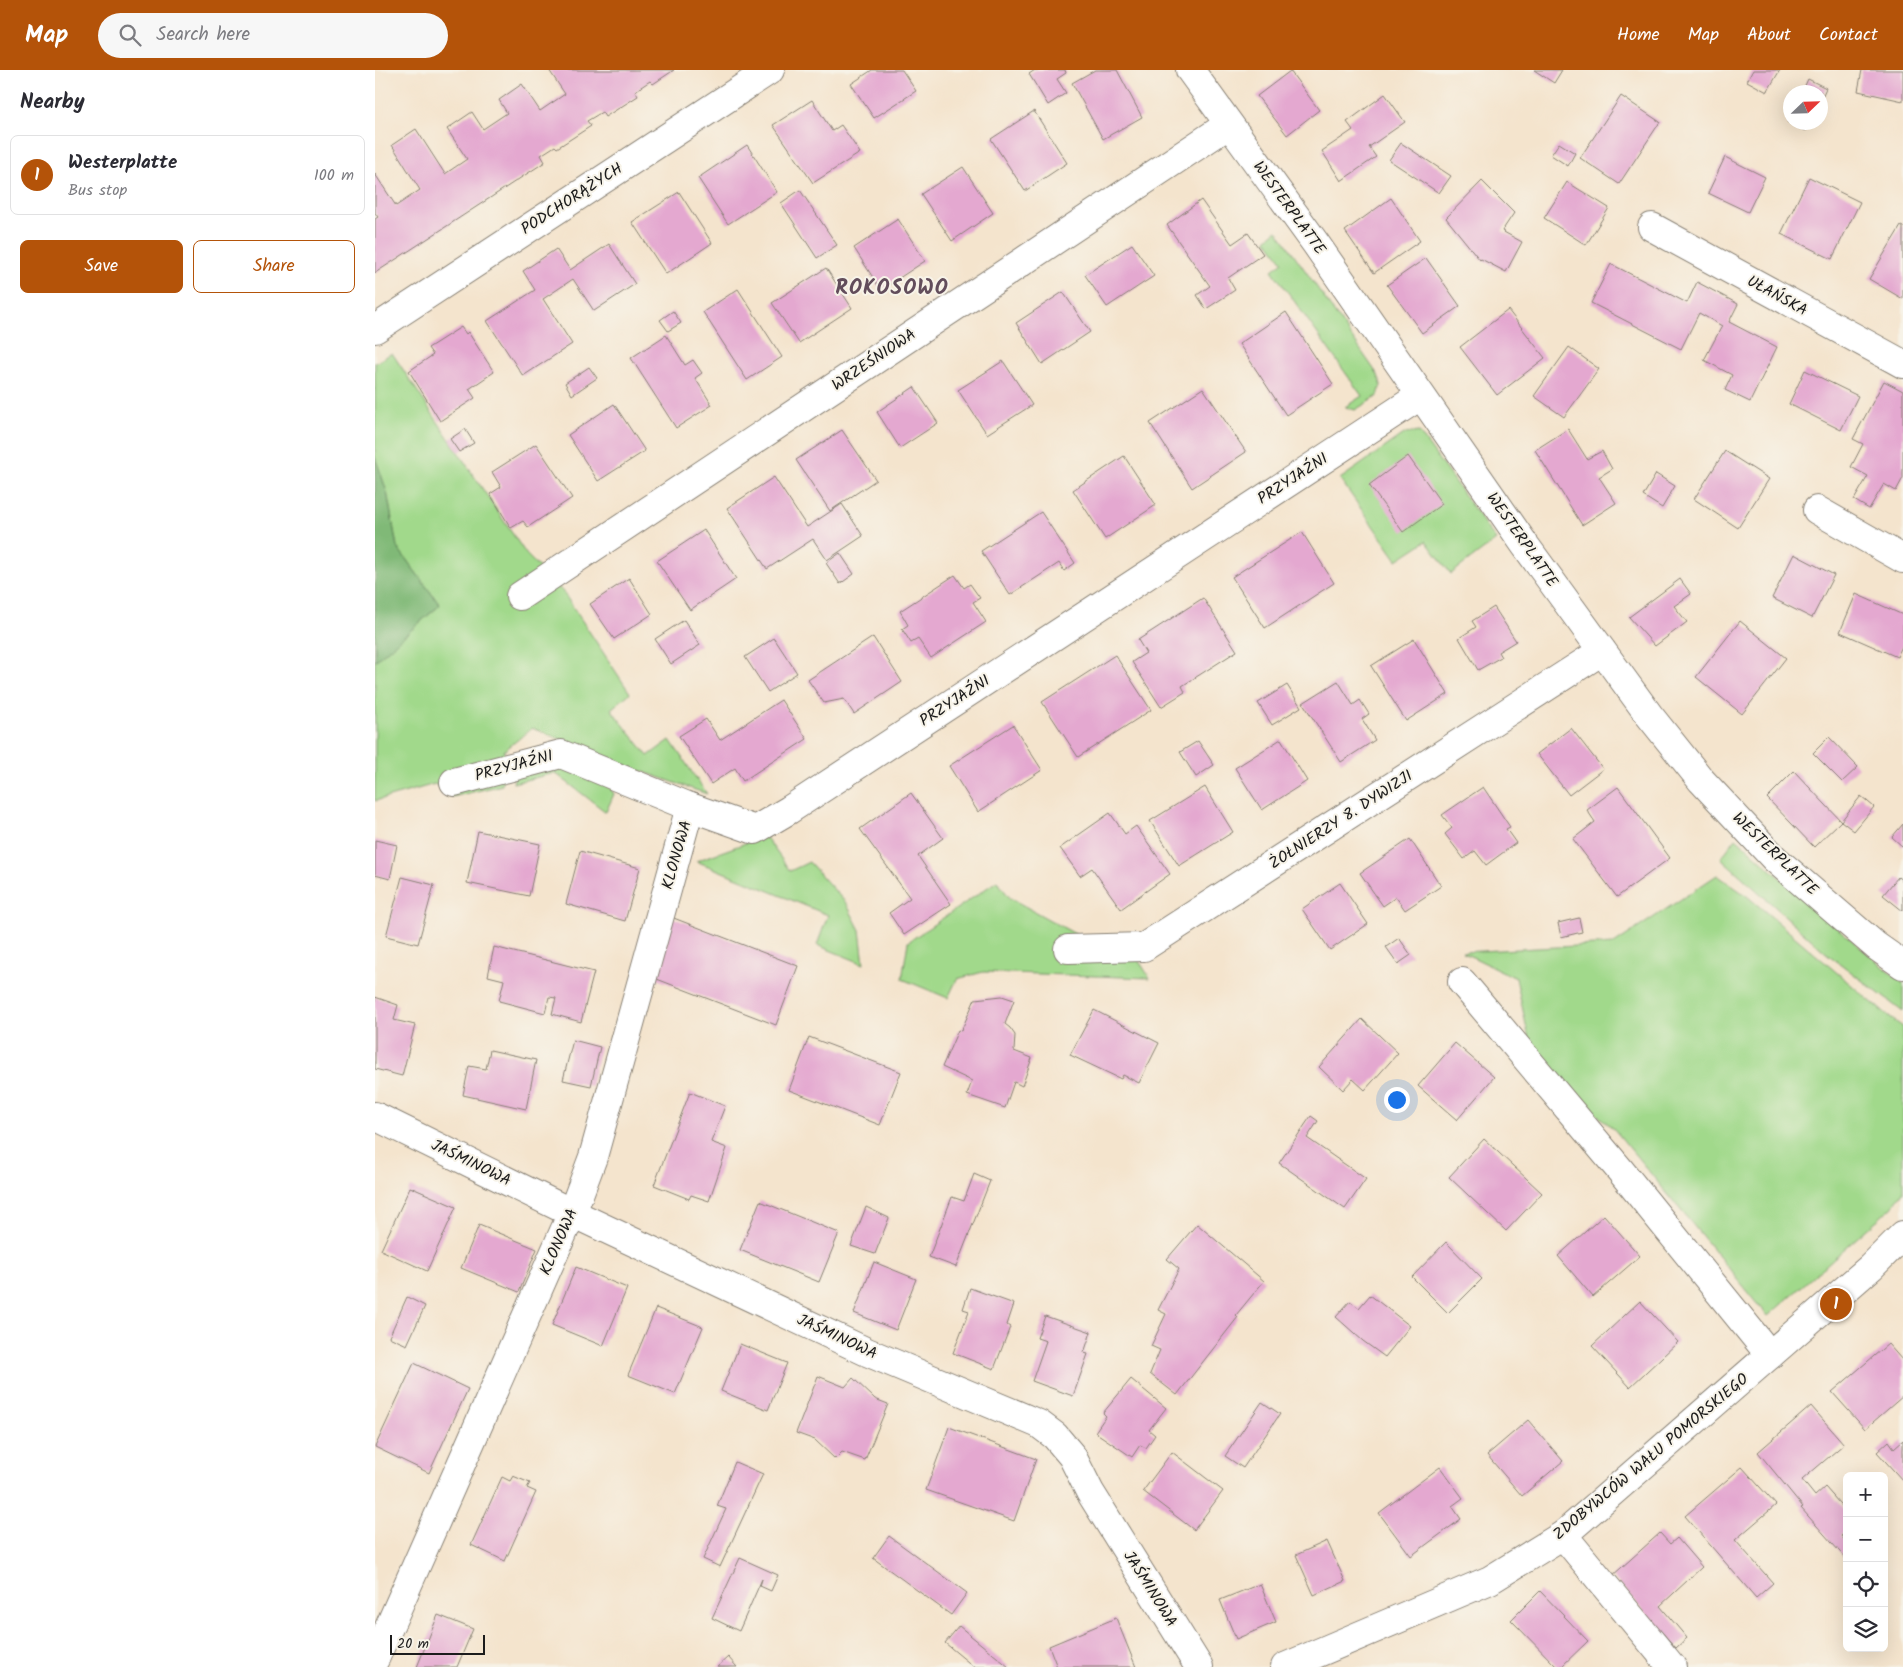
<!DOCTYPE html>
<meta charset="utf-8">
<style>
:root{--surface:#fff;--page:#f7f7f7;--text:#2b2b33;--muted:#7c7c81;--line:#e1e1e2;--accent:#b45309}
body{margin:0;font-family:Kalam,sans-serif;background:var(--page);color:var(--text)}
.controls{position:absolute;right:15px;bottom:15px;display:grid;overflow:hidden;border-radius:8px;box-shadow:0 5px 20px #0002}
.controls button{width:45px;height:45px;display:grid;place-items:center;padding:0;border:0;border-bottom:1px solid var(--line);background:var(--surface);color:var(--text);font:25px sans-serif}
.compass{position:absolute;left:1408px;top:15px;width:45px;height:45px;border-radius:50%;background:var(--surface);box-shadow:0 5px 20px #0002;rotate:67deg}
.scale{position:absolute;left:15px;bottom:12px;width:95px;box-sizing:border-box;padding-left:5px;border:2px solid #1c1c1c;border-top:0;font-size:14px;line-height:18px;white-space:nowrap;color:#1c1c1c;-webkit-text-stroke:4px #f7f3e8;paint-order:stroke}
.you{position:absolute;left:1021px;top:1029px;width:18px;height:18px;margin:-12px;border:4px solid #fff;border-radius:50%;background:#1a73e8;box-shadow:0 0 0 8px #1a73e833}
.badge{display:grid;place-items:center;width:32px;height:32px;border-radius:50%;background:var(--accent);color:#fff;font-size:16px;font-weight:700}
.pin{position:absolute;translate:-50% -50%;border:2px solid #fff;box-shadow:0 1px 5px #0006}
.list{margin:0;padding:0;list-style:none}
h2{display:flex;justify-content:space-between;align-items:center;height:65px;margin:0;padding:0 20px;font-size:21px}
h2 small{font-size:16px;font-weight:400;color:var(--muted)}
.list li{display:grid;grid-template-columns:32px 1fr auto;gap:15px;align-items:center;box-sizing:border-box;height:80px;margin:0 10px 10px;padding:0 10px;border:1px solid var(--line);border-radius:8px}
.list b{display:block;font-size:19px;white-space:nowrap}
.list p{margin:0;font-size:16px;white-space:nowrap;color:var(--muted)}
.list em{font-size:16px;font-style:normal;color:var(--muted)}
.actions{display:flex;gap:10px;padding:15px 20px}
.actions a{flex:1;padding:11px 0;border:1px solid var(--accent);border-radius:8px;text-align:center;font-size:18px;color:var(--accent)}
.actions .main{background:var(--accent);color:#fff}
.icon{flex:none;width:28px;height:28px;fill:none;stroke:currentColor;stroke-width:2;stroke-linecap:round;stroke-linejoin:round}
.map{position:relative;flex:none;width:1528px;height:1597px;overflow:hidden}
header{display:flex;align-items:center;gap:30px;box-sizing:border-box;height:70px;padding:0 25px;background:var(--accent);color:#fff}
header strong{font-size:24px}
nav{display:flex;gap:28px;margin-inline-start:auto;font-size:18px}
.search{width:350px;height:45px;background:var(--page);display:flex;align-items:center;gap:12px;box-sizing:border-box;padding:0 18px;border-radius:28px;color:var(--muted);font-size:19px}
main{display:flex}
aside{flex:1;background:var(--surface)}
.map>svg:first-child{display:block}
.green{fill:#a1d98b;stroke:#5e7a54}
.forest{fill:#80b977;stroke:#4e6a4a}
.building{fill:#e4a8d0}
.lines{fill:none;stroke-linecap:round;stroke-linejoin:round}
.minor-casing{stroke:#888074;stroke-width:30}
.minor{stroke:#fff;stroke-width:28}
.labels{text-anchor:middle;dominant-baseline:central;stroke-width:4;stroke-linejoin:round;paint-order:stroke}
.street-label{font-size:16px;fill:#1c1c1c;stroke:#f7f3e8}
.district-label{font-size:21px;font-weight:bold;letter-spacing:1px;fill:#624d5b;stroke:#f7f3e8}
</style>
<header>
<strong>Map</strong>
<div class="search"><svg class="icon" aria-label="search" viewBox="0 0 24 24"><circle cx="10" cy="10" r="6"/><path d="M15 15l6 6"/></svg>Search here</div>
<nav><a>Home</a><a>Map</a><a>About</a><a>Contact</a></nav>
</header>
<main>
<aside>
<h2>Nearby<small></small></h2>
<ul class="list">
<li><span class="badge">1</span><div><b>Westerplatte</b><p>Bus stop</p></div><em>100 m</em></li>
</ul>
<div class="actions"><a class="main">Save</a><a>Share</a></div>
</aside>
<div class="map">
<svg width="1528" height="1597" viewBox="0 0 1528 1597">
<rect width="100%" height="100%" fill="#f7f3e8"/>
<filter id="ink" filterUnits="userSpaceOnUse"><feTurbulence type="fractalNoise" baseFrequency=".02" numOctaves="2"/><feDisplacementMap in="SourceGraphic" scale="10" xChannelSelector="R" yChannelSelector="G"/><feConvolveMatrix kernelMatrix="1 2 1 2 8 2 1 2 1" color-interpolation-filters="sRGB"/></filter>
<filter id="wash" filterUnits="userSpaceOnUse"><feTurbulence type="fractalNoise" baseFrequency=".0096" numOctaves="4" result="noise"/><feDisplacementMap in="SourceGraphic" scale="20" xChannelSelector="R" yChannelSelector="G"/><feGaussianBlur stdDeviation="1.12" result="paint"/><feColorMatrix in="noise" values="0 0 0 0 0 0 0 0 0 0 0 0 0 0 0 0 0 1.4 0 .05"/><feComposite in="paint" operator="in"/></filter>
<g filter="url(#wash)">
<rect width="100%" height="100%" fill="#f4e4cd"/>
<g class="green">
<path d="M902,160l101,145 3,10 -3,11 -23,14 -10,-3 17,-11 -90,-126 11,-8 -17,-23z"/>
<path d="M17,283l134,201 37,38 67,101 -19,16 37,47 22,-16 37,54 -66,-23 -109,-43 -28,23 -2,34 -50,12 -17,-13 -60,17v-140l65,-56 -43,-58 -10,-55 -12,-35v-94z"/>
<path d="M1044,362l77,108 -45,34 -25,-33 -29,19 -57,-81 64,-45z"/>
<path d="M142,695h48l42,18 7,11 -8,18 -51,-39 -42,10z"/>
<path d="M390,766l25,35 19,-9 37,41 14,27 4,34 -47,-19 11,-30 -132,-54z"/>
<path d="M1361,768l87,78 80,67v29l-78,-60 -104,-94z"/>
<path d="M1342,805l30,21 142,121 14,10v165l-11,15 -124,109 -154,-187 -80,-67 -18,-84 -54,-26 152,-8z"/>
<path d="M622,811l13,17 87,48 24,-13 29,45 -167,-6 -26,7 -9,19 -46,-19 6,-37z"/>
</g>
<path class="forest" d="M0,387l12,35 10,55 43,58 -65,56z"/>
<g id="blocks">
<g class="building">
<path d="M174,0h125l-21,14 -3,-3 -15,10 3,5 -33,21 -3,-5 -15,9 4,5 -34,22 -2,-2 -14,9 4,7 -170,111v-54l3,-2 -3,-4v-39l21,32 24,-16 -28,-45 24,-16 29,45 22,-15 -20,-30 25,-17 11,17 24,-16 -8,-13 23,-16 18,27 25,-17z"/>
<path d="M497,0h30l14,21 -42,27 -23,-34z"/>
<path d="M660,0h30l1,3 -9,6 9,14 -18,12 -19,-31z"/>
<path d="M720,0h22l25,47 -39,22 -31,-56z"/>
<path d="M1159,0h28l-8,13z"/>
<path d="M1378,0h27l-13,22 -20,-11z"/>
<path d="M1487,0h41v31l-45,-10z"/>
<path d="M915,1l29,39 -32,25 -30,-39z"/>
<path d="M1433,9l18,9 -5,11v-7h-19z"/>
<path d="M1010,24l20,28 -36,25 7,10 -35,24 -19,-30 31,-21 -6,-8z"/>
<path d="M1246,26l39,26 -41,62 -39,-26z"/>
<path d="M437,30l20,31 9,-6 19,28 -47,30 -40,-58z"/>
<path d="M659,41l33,52 -42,28 -34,-52z"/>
<path d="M1416,45v7h18l-4,9 -18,-9z"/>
<path d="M1026,73l50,33 -12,17 -50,-33z"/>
<path d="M1184,73l16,10 -7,13 -17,-11z"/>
<path d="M372,75l30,47 -49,32 -30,-46z"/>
<path d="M1350,87l40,20 -17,35 -40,-19z"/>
<path d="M588,97l30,46 -41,28 -31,-47z"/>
<path d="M1434,107l51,25 -28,57 -51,-25z"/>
<path d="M1107,111l32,32 -12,18 20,11 -16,30 -25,-13 -1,1 -34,-42z"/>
<path d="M1192,112l42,26 -23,37 -42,-27z"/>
<path d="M425,120l37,55 -20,13 -36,-55z"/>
<path d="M304,122l33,51 -46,31 -34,-52z"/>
<path d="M1016,128l29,43 -46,32 -29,-42z"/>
<path d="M826,130l31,44 16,-11 15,21 -35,24 7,12 -29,19 -9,-14 13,-9 -43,-61z"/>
<path d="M523,149l27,42 -44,29 -27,-42z"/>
<path d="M1526,156l2,1v72l-34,-20z"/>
<path d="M234,174l26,40 -41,27 -21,-32 -30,20 29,45 -49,32 -36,-55 48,-31 -12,-19 33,-22 14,21z"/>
<path d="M757,174l22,32 -47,31 -22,-32z"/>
<path d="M1051,188l34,48 -38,27 -35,-48z"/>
<path d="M1236,194l76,39 10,-21 41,22 -9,18 48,25 -27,55 -25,-12 7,-15 -28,-15 18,-34 -23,-13 -18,36 -90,-46z"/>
<path d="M451,198l26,40 -53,35 -27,-40z"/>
<path d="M363,219l44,68 -35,23 -44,-68z"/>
<path d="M688,222l27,40 -48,32 -26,-41z"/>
<path d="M1133,240l37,48 -48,37 -37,-48z"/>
<path d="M298,241l8,12 -13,8 -8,-11z"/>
<path d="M911,242l47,72 -47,31 -47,-71z"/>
<path d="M86,257l5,7 2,-2 26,40 -25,17 6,9 -35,23 -31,-50 24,-16 -5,-7z"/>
<path d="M291,265l19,30 8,-5 9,13 -7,5 17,27 -36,23 -45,-70z"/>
<path d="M1194,277l30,22 -35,48 -30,-21z"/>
<path d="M628,291l29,44 -45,29 -29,-44z"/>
<path d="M214,297l8,11 -25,17 -7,-12z"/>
<path d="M1430,300l53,26 -17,34 -52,-26z"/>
<path d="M1509,311l19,10v87l-7,13 -12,-7 -15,25 -15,-9 14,-24 -17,-9 12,-23 -10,-5z"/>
<path d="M539,317l24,36 -38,25 -23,-36z"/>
<path d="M828,318l43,64 -54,36 -42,-65z"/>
<path d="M239,334l31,47 -47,30 -30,-46z"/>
<path d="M90,359l9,14 -15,9 -9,-13z"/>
<path d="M1193,359l19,30 15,-8 10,18 -13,8 17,26 -34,22 -47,-75z"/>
<path d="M467,360l34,50 -46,31 -34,-51z"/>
<path d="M161,374l36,54 -44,29 -5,-6 -12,7 -21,-34 11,-7 -9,-15z"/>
<path d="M1350,381l44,28 -31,49 -44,-29z"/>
<path d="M749,386l32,49 -51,34 -32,-49z"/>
<path d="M1033,386l34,48 -39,28 -34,-47z"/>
<path d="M1281,404l19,12 -13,22 -19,-12z"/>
<path d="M399,407l33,50 35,-23 21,32 -36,24 -14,-21 -46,30 -40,-61z"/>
<path d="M666,442l34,51 -11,8 -5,-8 -49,32 -29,-44z"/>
<path d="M329,460l32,49 -46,31 -33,-49z"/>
<path d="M927,462l32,51 -69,45 -33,-51z"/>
<path d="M465,483l14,21 -14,10 -14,-21z"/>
<path d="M1419,484l40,21 -22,43 -40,-20z"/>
<path d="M580,505l9,13 6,-4 10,14 -7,4 13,20 -55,36 -13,-19 -7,4 -9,-14 6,-4 -8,-14z"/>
<path d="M254,508l23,36 -38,25 -24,-35z"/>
<path d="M1305,509l11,15 -17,12 13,16 -32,24 -26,-29z"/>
<path d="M1481,524l47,21v29l-6,13 -57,-25z"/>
<path d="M828,528l34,53 -55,35 3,6 -24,15 -29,-45 14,-9 -8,-13z"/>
<path d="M1119,537l22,34 -18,11 3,5 -23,13 -19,-32 17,-11 -4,-6z"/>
<path d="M309,550l16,25 -29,19 -16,-25z"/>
<path d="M1365,551l46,37 -44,56 -46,-37z"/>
<path d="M498,567l29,45 -48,32 -10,-15 -20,4 -16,-23z"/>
<path d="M399,568l23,35 -29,19 -23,-35z"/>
<path d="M1039,569l34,55 -42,27 -35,-55z"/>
<path d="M740,585l36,55 -73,47 -36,-55z"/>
<path d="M963,611l15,24 7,-5 9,14 -7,5 13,21 -34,22 -38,-59z"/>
<path d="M912,615l14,22 -29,18 -14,-22z"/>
<path d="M406,630l26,39 -64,42 -8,-13 -24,16 -32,-48 27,-17 14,21z"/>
<path d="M638,655l29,45 -64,42 -29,-46z"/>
<path d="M1196,658l32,41 -34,26 -32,-41z"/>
<path d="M1454,667l29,30 -16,15 -29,-29z"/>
<path d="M906,669l26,42 -45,29 -27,-42z"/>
<path d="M823,671l16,24 -18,12 -16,-25z"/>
<path d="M1419,701l47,50 20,-25 13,11 -20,24 -13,-10 -27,26 -47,-49z"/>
<path d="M830,717l28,45 -54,34 -29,-45z"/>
<path d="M1108,717l27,40 -4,2 10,14 -30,22 -11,-14 -11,8 -19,-25 7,-6 -10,-13z"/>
<path d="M1243,717l52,71 -53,39 -44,-58 22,-17 -8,-12z"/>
<path d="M536,723l32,45 -25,18 33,48 -47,31 -15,-22 21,-15 -50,-69z"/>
<path d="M735,743l15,21 11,-8 34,48 -49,35 -29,-41 -12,8 -20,-28z"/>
<path d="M1528,754v23l-11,-10z"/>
<path d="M103,761l62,13 -11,52 -62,-13z"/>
<path d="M1035,769l31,47 -36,24 -9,-13 -13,9 -23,-33z"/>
<path d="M0,770l22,5 -7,34 -15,-4z"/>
<path d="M205,781l60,17 -15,53 -59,-17z"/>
<path d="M27,807l32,8 -16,59 -32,-8z"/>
<path d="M1523,807l5,4v30l-20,-16z"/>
<path d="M965,813l28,41 -38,26 -28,-41z"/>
<path d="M296,847l127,49 -22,59 -127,-49z"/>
<path d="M1204,848l3,14 -21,5 -3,-14z"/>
<path d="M1024,868l12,17 -13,9 -12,-17z"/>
<path d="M119,877l100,25 -13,50 -29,-8 4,-16 -7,-1 -4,16 -46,-12 5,-21 -16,-4z"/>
<path d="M627,926l12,4 -9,24 5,4 5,7 -1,16 18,7 -10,28 -8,-4 -9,26 -38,-13 5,-14 -30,-14 16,-37 3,1 14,-32z"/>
<path d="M0,927l23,8 -4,15 21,5 -13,51 -27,-7z"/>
<path d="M719,940l65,33 -20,40 -16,-8 -2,4 -51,-24z"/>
<path d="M987,949l36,34 -33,37 -12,-11 -10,11 -24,-23z"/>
<path d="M434,967l92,35 -21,53 -91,-35z"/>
<path d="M198,970l27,7 -9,39 -28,-6z"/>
<path d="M1080,973l39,34 -37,43 -39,-34z"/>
<path d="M115,980l46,10 -10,49 -63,-14 6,-29 17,3z"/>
<path d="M315,1022l35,14 -14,36 16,6 -18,53 -18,-6 -2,4 -35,-14z"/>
<path d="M936,1046l7,5 -11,17 59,41 -21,30 -66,-46z"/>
<path d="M1109,1069l58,54 -36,38 -57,-54z"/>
<path d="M599,1104l16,7 -34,86 -27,-10 23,-60 12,4z"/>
<path d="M35,1117l46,20 -29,64 -46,-21z"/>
<path d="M385,1131l79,32 -20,49 -79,-32z"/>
<path d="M491,1137l23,11 -14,36 -24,-8z"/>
<path d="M1229,1145l36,41 -47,41 -35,-41z"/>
<path d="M822,1154l67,57 -28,34 2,2 -61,78 -27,-21 10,-24 -9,-4 15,-32 -8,-4 21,-41 -12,-10z"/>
<path d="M104,1155l58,24 -18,43 -58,-24z"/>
<path d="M1071,1172l36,37 -34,34 -36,-36z"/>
<path d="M499,1192l42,17 -20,51 -42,-17z"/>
<path d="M201,1197l51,21 -24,58 -51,-21z"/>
<path d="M595,1218l44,16 -7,21 3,2 -16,42 -41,-16 16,-42 -6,-2z"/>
<path d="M995,1225l40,31 -25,31 -22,-16 -27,-24 14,-16 9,7z"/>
<path d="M32,1227l18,9 -18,39 -18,-8z"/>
<path d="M1265,1231l38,41 -48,45 -38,-41z"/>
<path d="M281,1238l47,19 -28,67 -47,-19z"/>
<path d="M670,1246l46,16 -7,21 4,1 -15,42 -41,-15 14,-40 -9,-3z"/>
<path d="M365,1274l47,19 -19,47 -47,-19z"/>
<path d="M1513,1274l15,17v35l-38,33 -33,-37z"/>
<path d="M39,1293l54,26 -39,84 -54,-26z"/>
<path d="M443,1306l27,11 8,-9 22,21 13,5 -23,56 -23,-8 -7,7 -20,-19 -19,-7z"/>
<path d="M756,1309l35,29 -17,22 6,5 -9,13 -6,-3 -8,12 -37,-25 11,-16 -3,-3z"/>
<path d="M887,1332l18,12 -37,54 -18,-12z"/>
<path d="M1436,1336l33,38 -42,36 13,16 10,-9 22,25v18l-6,6 6,7v17l-46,-52 2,-1 -45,-55z"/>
<path d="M1153,1350l35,41 -41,35 -35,-41z"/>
<path d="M574,1357l87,32 -22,62 -88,-31z"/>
<path d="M1528,1370v41l-26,-29 12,-11 5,7z"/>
<path d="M797,1382l51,39 -29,39 -51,-39z"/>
<path d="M360,1392l28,12 -43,93 -17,-8 23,-50 -9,-3z"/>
<path d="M1065,1397l23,31 -11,8 9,13 -50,37 -32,-43z"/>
<path d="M1367,1397l34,38 -41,35 38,43 -17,15 -71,-82z"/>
<path d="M138,1406l17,7 -3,5 9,4 -31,69 -34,-16 31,-68 8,4z"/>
<path d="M1285,1463l10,11 7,-6 25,29 -42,39 27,32 -11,10 -64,-72z"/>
<path d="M514,1466l78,57 -16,22 -78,-57z"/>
<path d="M952,1471l18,40 -31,14 -18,-40z"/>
<path d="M365,1488l38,17 -7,16 -11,-5 2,-7 -23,52 -27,-13z"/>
<path d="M885,1514l16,38 -40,17 -16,-39z"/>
<path d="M1165,1521l48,50 -27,26h-4l-46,-47z"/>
<path d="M63,1545l35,14 -16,38h-40z"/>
<path d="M741,1548l20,49h-79l-8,-21z"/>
<path d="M584,1556l50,41h-35l-29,-24z"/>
<path d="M353,1587l9,10h-20z"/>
</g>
</g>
</g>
<g filter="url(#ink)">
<use href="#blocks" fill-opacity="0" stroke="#888074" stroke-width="1"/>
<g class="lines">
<g class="minor-casing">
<g id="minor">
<path d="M815,0l126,174 209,301 124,170 52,65 74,79 101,87 27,19"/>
<path d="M1277,157l251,137"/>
<path d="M0,259l395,-259"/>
<path d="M1442,440l86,49"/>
<path d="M145,526l708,-471"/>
<path d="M79,712l107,-28 129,53 65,23 34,-20 631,-414"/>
<path d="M693,879l76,-2 458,-296"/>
<path d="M1087,912l158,188 150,185"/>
<path d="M0,1046l197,97 295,139 172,72 16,12 17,20 18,36 109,175"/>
<path d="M1188,1465l109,132"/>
<path d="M0,1589l197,-446 21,-56 97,-350"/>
<path d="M910,1597l205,-87 73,-45 308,-268 32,-32"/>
</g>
</g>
<use href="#minor" class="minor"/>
</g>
</g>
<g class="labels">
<g class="street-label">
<text transform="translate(197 129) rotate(-33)">PODCHORĄŻYCH</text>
<text transform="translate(914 138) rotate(54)">WESTERPLATTE</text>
<text transform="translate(1402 226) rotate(29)">UŁAŃSKA</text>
<text transform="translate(499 290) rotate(-34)">WRZEŚNIOWA</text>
<text transform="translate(918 409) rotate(-33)">PRZYJAŹNI</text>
<text transform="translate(1147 470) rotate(55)">WESTERPLATTE</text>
<text transform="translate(580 631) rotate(-33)">PRZYJAŹNI</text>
<text transform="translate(139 696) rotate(-15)">PRZYJAŹNI</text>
<text transform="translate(966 750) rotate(-33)">ŻOŁNIERZY 8. DYWIZJI</text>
<text transform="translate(1400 784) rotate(44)">WESTERPLATTE</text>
<text transform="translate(302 785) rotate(-74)">KLONOWA</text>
<text transform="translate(96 1093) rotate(26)">JAŚMINOWA</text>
<text transform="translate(184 1172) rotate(-66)">KLONOWA</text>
<text transform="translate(462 1267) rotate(25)">JAŚMINOWA</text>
<text transform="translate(1276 1387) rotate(-40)">ZDOBYWCÓW WAŁU POMORSKIEGO</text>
<text transform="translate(775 1519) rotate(58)">JAŚMINOWA</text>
</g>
<g class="district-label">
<text x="517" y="218">ROKOSOWO</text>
</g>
</g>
</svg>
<div class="controls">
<button>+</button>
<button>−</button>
<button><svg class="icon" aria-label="locate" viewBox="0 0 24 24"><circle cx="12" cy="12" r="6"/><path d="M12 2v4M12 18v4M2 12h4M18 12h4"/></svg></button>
<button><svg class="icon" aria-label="layers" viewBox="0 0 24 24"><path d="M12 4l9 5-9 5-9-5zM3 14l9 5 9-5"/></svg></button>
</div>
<svg class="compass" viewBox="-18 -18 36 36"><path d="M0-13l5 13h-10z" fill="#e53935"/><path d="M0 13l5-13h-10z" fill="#7c7c81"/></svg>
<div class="scale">20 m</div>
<div class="you"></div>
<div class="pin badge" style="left:1461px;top:1234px">1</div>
</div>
</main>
